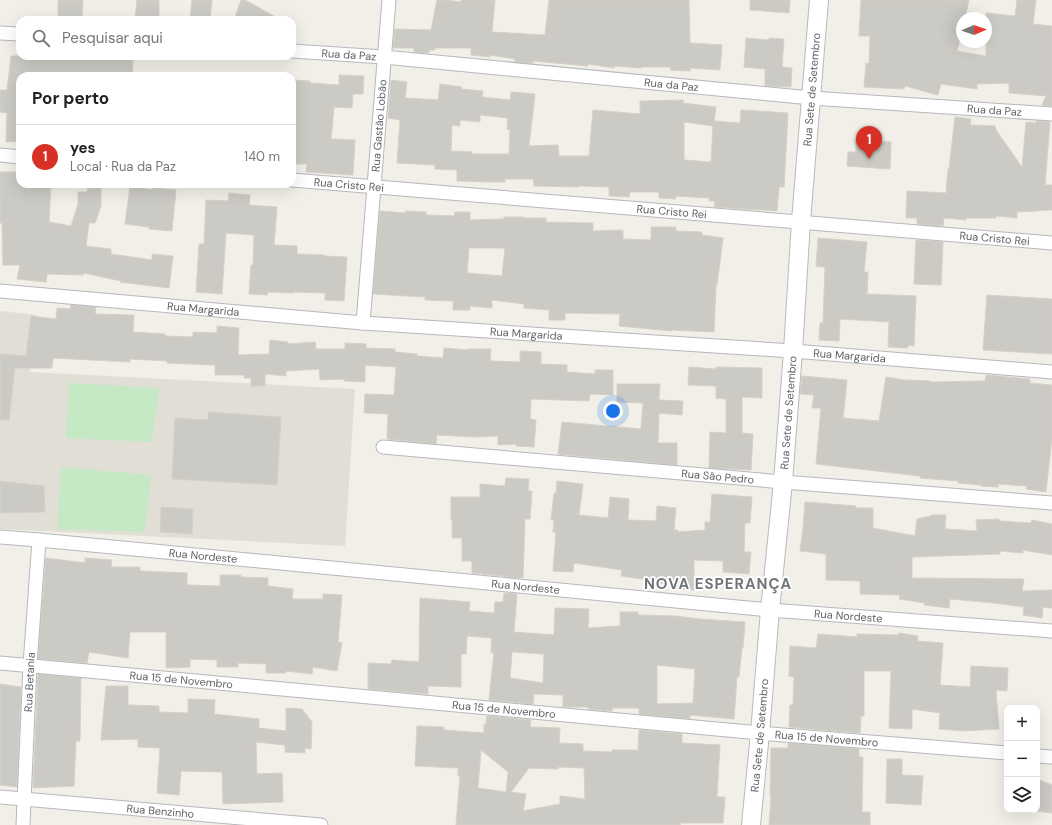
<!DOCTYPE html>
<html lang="pt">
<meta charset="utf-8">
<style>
:root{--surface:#fff;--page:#f2f2f2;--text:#222;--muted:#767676;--line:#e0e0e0;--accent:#d93025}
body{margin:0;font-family:"DM Sans",sans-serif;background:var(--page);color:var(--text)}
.controls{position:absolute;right:12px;bottom:12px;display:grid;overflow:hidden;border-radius:8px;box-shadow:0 4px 16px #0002}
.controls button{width:36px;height:36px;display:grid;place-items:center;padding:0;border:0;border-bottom:1px solid var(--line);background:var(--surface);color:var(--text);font:20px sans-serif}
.compass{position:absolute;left:956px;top:12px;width:36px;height:36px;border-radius:50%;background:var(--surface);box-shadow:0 4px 16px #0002;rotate:88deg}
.you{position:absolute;left:613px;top:411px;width:14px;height:14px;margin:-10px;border:3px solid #fff;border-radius:50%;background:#1a73e8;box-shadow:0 0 0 6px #1a73e833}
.badge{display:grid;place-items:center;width:26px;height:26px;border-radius:50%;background:var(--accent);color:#fff;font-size:13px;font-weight:700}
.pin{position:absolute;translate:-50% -33px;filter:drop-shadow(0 1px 2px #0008)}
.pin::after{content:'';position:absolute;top:21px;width:14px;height:12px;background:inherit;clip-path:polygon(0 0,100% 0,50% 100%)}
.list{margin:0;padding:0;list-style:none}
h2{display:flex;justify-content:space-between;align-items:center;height:52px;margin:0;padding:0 16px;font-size:17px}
h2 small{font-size:13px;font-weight:400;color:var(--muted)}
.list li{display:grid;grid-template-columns:26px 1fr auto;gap:12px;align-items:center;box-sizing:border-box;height:64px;padding:0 16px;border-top:1px solid var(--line)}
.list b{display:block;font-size:15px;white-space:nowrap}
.list p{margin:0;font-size:13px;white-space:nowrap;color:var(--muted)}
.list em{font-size:13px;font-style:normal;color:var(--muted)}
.icon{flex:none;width:22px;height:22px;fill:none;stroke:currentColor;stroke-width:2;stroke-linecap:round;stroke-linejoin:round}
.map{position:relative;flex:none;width:1052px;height:825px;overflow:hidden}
.search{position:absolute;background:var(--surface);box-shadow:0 4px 16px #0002;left:16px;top:16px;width:280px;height:44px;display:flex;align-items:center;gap:10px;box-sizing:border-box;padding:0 14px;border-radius:12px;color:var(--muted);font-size:15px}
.panel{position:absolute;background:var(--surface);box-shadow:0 4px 16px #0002;left:16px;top:72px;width:280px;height:116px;border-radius:12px}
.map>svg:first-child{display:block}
.education{fill:#e1ded6}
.green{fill:#c5e8c5}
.building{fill:#cccac5;stroke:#d6d1c6;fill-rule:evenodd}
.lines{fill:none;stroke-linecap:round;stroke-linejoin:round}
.street-casing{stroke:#b5b8bc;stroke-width:15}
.secondary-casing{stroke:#b6babf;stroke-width:20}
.street{stroke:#fff;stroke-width:13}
.secondary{stroke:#fff;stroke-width:18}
.labels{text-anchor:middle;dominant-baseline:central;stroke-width:3.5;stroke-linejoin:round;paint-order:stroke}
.street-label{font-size:11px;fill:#5f6368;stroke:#fff}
.district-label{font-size:15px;font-weight:bold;letter-spacing:1px;fill:#70757a;stroke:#fff}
</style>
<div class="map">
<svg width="1052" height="825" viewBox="0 0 1052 825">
<rect width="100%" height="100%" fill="#f1efe8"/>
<path class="education" d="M0,311l36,4 -6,57 325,17 -10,157 -345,-17z"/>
<g class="green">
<path d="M69,383l90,5 -7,54 -86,-4z"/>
<path d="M61,467l90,8 -6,57 -88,-3z"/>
</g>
<g class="building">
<path d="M58,0h25l-1,20 -24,-3z"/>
<path d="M137,0h22v20h-24z"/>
<path d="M192,0h20l-2,20h-20z"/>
<path d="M241,0h4l36,20h-47z"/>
<path d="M437,0h8l16,2v-2h34l-3,32 53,3 4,-35h140l1,43 32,2 -2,25 -30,-2v3l-20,-1 1,-3h-30v1l-26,-2 -1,2 -26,-4v2l-55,-5v2l-18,-1v-3l-25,-4v2l-19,-2v-7h-36v2h-5l-1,3 -15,-1v-4h-21l2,-19 36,1z"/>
<path d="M750,0h40l-1,13 -39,-3z"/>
<path d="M861,0h108l-4,18h-3v12l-5,21 29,5v-43l29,3 2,-16h19l-3,24 19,2v80l-10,-1 4,-9 -37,-3v-10l-32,1v5l-36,-5 -3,11 -33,-9 -1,3 -40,-2 2,-24 3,1 1,-28h-11z"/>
<path d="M746,38l23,2v-2l15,1 -2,28 10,1 -1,19 -26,-1v-17l-21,-2z"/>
<path d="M11,56h92v1l30,3 -1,16h-112v65l-14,1 1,-29 -7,-1v-22h7z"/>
<path d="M339,75l25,1 -1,18h-10l-1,14 -18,-1 -3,32 24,1 -2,35 -47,-3 1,-8h-15v-84l18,1v2l29,2z"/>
<path d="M391,80l16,2 -2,16 33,2 2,-16 22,3 -1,2 22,2 -1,6 28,3 1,-8 24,2 -6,52 29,-1 1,11h30l4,-46 47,4v-13l43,-1v3l33,4 -2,14 26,2 1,-13 47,3 -4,74h-5l-2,24 -63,-4 1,-6h-6v-3l-33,-2v3l-17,-1v-6h-29l-1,5 -20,-1v-9l-30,-1 -1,1 -44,-1 -1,-7h-28v3h-15l-33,-1v-11l-22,-1v-4l-38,-2 3,-43 -12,-2zM480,115l28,3 -1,11 3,1 -1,24h-37v-2l-21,-1 1,-26 8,1v-6l20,2zM684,122l29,4 -2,36 -27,-2z"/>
<path d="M955,117l16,2 -1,6 25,1 1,4 26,37 4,-45 10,1 1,-2 13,1 -5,63h7v25l-35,2v6l-21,-2v2h-30v2l-22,-2 -1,8 -26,-2v-6h-11l1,-27 39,2 2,-24h1z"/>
<path d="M856,140l35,2 -1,27 -43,-3 1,-14h8z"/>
<path d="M0,172h20v12h31l-2,38 22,4 7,-22v-12h9l1,-4h13v18l-6,17h-6l-3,23 25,3v5l41,6v-6l21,2 -4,32 -49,-6 1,-1 -37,-8 -1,2 -36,-1 -1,8 -29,-3 3,-14h-17l-1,-42h-2z"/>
<path d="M130,186l23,4v-2l23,2 -4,41 -23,-2v-2l-24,-3z"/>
<path d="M229,193l21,2 -1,10 28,2 -3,38 23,1v8l27,1v1l23,1 -3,44 -19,-1v-7l-31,-1v1l-26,-1 -1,3 -18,-1 2,-29h2l1,-30 -28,-2 -4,61 -26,-2 3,-48h5l2,-44 22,1z"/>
<path d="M380,211l26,2v-2l20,1v3l28,1 1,-4h15v8l34,-1v-2h19v1h23v4l47,1v8l30,-1v9l28,1v-13h25v4l26,1v3l21,3 -6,47h-1l-2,47 -42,-2v1l-53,-5 1,-12 -55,-1v7h-16v-10l-25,-2v-4l-32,-4v8l-22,-2v4h-17v-9l-28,-1v-3l-52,-3zM469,248h36l-3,28 -35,-3z"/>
<path d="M818,238l49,4 -3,30h4l-1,22 49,2 -2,50 -6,-1v3l-20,-1 1,-25 -49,-3 -1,22 -20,-1 1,-17h3l2,-56 -9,-1z"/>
<path d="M916,240l27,2 -2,43 -27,-1z"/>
<path d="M987,295l65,4v55l-69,-4z"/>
<path d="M71,305l25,2 -1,7 39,1 -1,17 32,2v2l28,1v-5l24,1v-7l22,2 -1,27 31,-1 1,-14 18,2v2l27,-2 1,7h29v-6l21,1v4l29,1v3l22,2v2l26,2 1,-10 23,2v-1h24l-1,12 30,1v-11l21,1v12l26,1v7l28,2v-4h18v25l-23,-1 -1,7 -58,-2 -1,20 6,1 -2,27 -18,-1v-2l-18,1v-9l-24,1 -37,-2 -1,9 -49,-5 1,-25 -24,-1 1,-19 29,1 2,-28 -31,-2v17l-21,-1v-2l-24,1 -1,-11 -33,2v5l-21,-2v12h-14v-8h-7v-3h-29v-10l-48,-2v-2l-37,-2v3l-77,-4 -1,10h-37l-6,52h-9v-66l26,2 5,-40 25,3 1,-11 13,1z"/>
<path d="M689,367l27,2v-2l46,1v30l-20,-1v36l11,1 -2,36 -42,-2 1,-36 16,1v-34l-10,-1v-12l-28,-1z"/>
<path d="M986,375l44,4v4l22,2v53l-6,54 -20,-3 1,-3 -29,-2v3l-17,-1v-1l-23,-2v-2l-38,-3v-2l-104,-12 5,-56h-9l2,-13 -14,-1 2,-18 45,4 -4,38 36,3 7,-44 19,3 25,1v1l55,-1z"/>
<path d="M617,384h43l-1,16 24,1 -1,14 -23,-2 -1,30h19v22l-119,-11 4,-32 79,7 2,-26 -26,-1z"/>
<path d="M208,412l73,5 -4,68 -105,-6 3,-61 33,2z"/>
<path d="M506,478l23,1 -1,12h4l-2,28h-5l-2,59 -19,-1v-1l-32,-3v-12h-10v-23h-10v-19h-1v-22h29v-13l25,2z"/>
<path d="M0,481l44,5 1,26 -45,1z"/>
<path d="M557,481l26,3 -4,31 29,3 2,-21 19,2 -1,21 28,1 1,-15 19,2 -2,22h4v2l27,-2v-8h5l2,-28 40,3 -2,26h-5l-1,29h7l-2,22 -26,-2v-11l-29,-1v30l-18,-1v-5l-27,-1v-3l-28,-4 1,-6 -48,-7 -1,9 -20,-1 3,-38 -3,-1 1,-12h-3l3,-27h2z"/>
<path d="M805,502l51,4v2h17v20l42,8 2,-17 14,-3v-1h15l-1,14 32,2 -1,-11 23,-1v2l32,2 1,-3 20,4v31l-29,-5v3l-23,-2v3l-88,3v21l112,1 -2,12 30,-1v18l-9,-1 -1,11 -19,-3 1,-8 -30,-4 -44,-4 -1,9 -25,-3 1,-2 -26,-4 1,-4 -40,-1v-13l-34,-1v-26l-26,-3 3,-23z"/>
<path d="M161,507l32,2 -1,25 -32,-2z"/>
<path d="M46,558l39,5v-5l27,2 -1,7h29v4l47,2v12l33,1v-11h21v2l27,1v8l25,3 -1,10h31v-5l19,1 -4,47 4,1 -5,28 -24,-4 -1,7 -26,-3v2h-20v-9l-28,-1v4h-21v-7l-27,-1v8l-24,1v-36h-36l-2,26 -39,-6 -2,11 -49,-4z"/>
<path d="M504,593l13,1 -3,38 40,3 1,-27 34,1 -1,19 32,-2v-14h18v3l38,1 23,3 46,3 -2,26h-1l-3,29 -2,-1 -3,43 -44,-4v4l-51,-5v-6h-26l-1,3 -24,-2v-2h-25v-12l-29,-1 -1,10 -44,-4 5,-47h-3l1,-15 -25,-2 -1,18h-5v33l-33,-1v8l-60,-5v-26l23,1 1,-4 27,2 1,-64 50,4 -1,9 25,2 1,-11h8zM512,652l32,2 -1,29 -33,-5zM657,665l38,4 -1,3h1l-2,31 -36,1z"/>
<path d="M899,633l19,3 -1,5 26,2 -3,42 30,2 1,-21 37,2 -1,23 -11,-1 3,39 -36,2 -24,-2 1,-16 -28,-4v20l-23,-1 2,-57h-27v45h-3l-1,17 -71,-6 1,-22h3l1,-28 -5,-1 1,-30 26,2 2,-14 39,3v-3l41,1z"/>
<path d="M38,674l43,4 -1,63h-4l-2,45 -41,2z"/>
<path d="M0,684l21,3 -4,100 -17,-2z"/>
<path d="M106,686h22v19l31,1v6l29,1v-14l27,1 -1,14 45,5v9l27,3v-23l16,1 10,13 -1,27 -6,-1v5l-20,-1v-7l-29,-3 1,32 25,-1 1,29 -60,2 -1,-32 -41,-1 -2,24 -22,-2 3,-45 -22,-1v-8l-37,1z"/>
<path d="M487,716l44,4 -1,7 30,1 -1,15 24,1v7l29,1v-2h26l1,-20 43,4v9l38,2 -3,52h8l-2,26h-42l-1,2h-224l4,-49h-2v-8l-43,-2 2,-40 27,1v3l40,3v-9h2zM481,750l27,22 -2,20 -28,-4zM558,767l26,1 1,31 -25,-3v8l-37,7 3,-17 -15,-2 18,-24 29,1z"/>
<path d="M788,743l71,6v8h4l-1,55h8v13h-101l2,-29h-1l1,-48h17z"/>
<path d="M887,759h15v16l21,1 -2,29 -35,-2z"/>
<path d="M1037,779l15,6v28l-15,-2z"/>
</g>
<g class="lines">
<g class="street-casing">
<g id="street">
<path d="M0,33l20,1"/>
<path id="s1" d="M292,51l92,6 427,41 241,16"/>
<path d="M0,155l20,2"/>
<path id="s2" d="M292,180l760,63"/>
<path id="s3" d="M0,291l363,32 430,28 259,21"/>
<path id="s4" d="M363,323l26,-323"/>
<path id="s5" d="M383,447l400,35 269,21"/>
<path id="s6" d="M0,537l39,3 731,70 282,21"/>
<path id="s7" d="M0,663l760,70 247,20"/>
<path d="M1037,756l15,1"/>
<path id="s8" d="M0,797l321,28"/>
<path id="s9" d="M23,825l7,-160 9,-125"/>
</g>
</g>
<g class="secondary-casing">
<g id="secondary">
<path id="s10" d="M751,825l9,-92 10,-123 13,-128 10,-131 8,-130 18,-221"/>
</g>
</g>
<use href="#street" class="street"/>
<use href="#secondary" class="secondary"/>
</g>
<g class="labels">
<g class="street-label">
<text stroke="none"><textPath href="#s1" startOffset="57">Rua da Paz</textPath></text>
<text stroke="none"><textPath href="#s1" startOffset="381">Rua da Paz</textPath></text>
<text stroke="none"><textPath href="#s10" startOffset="738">Rua Sete de Setembro</textPath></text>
<text stroke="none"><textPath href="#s1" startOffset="705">Rua da Paz</textPath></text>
<text stroke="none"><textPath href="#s4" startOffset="198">Rua Gastão Lobão</textPath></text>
<text stroke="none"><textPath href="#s2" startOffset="57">Rua Cristo Rei</textPath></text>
<text stroke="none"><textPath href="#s2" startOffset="381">Rua Cristo Rei</textPath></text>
<text stroke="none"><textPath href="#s2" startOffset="705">Rua Cristo Rei</textPath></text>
<text stroke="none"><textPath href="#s3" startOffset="204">Rua Margarida</textPath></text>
<text stroke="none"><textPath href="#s3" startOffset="528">Rua Margarida</textPath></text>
<text stroke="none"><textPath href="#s3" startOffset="852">Rua Margarida</textPath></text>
<text stroke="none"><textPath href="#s10" startOffset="414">Rua Sete de Setembro</textPath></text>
<text stroke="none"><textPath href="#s5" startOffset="336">Rua São Pedro</textPath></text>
<text stroke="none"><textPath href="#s6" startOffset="204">Rua Nordeste</textPath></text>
<text stroke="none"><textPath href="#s6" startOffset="528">Rua Nordeste</textPath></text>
<text stroke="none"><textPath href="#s6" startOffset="852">Rua Nordeste</textPath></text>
<text stroke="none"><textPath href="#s7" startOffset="182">Rua 15 de Novembro</textPath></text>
<text stroke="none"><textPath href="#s9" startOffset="143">Rua Betania</textPath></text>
<text stroke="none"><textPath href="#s7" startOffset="506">Rua 15 de Novembro</textPath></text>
<text stroke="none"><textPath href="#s10" startOffset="90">Rua Sete de Setembro</textPath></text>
<text stroke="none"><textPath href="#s7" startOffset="830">Rua 15 de Novembro</textPath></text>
<text stroke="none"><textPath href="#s8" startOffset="161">Rua Benzinho</textPath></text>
</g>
<g class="district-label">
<text x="718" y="584">NOVA ESPERANÇA</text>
</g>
</g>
</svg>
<div class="controls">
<button>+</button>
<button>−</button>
<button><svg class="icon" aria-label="layers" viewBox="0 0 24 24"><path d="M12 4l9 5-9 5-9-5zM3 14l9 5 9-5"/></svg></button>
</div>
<svg class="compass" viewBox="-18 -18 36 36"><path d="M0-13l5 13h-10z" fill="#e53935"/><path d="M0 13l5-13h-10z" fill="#767676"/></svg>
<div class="you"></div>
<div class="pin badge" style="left:869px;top:159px">1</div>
<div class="search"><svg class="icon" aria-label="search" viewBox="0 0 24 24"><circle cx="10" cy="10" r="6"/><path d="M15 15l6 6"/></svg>Pesquisar aqui</div>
<section class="panel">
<h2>Por perto<small></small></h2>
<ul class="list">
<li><span class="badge">1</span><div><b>yes</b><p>Local · Rua da Paz</p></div><em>140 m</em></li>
</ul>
</section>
</div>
